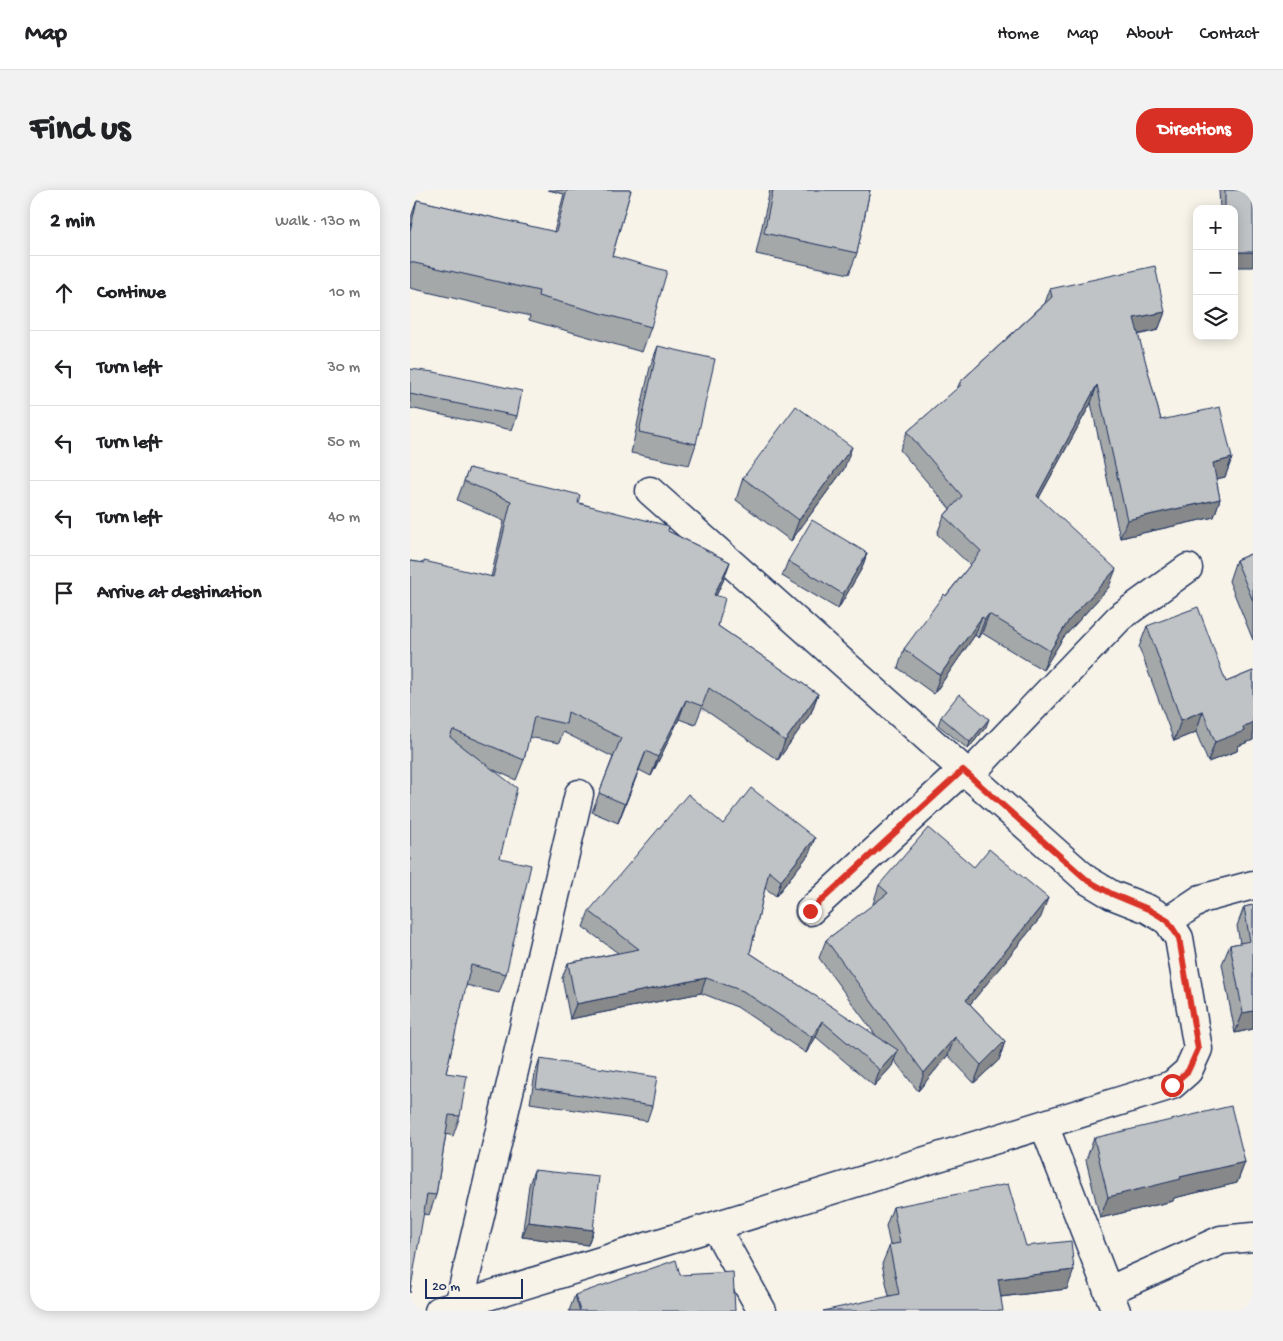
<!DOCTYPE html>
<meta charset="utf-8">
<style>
:root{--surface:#fff;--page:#f2f2f2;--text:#202124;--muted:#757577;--line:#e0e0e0;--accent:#d93025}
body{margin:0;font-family:"Gochi Hand",sans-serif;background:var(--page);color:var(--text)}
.controls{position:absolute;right:15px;top:15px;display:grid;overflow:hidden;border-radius:10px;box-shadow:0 2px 12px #0003}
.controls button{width:45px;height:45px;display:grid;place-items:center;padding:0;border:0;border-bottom:1px solid var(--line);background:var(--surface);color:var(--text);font:25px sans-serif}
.scale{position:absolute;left:15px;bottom:12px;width:98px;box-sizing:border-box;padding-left:5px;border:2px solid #1b2f5e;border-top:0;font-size:14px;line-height:18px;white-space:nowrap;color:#1b2f5e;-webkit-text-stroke:4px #f7f3e8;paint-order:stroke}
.stop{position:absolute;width:15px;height:15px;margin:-11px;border:4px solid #d93025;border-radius:50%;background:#fff}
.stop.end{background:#d93025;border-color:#fff;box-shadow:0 1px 5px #0008}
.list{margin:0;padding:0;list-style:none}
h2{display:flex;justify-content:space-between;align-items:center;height:65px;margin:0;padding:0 20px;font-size:21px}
h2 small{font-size:16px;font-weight:400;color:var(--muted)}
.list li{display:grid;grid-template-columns:32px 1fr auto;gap:15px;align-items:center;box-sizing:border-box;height:75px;padding:0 20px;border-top:1px solid var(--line)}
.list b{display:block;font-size:19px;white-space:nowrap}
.list em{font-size:16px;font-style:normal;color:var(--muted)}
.icon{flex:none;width:28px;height:28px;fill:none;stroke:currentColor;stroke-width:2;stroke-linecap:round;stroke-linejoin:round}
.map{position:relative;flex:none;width:843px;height:1121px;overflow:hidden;border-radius:20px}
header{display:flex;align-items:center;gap:30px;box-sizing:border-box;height:70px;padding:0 25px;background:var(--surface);border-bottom:1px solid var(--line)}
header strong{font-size:24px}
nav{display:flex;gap:28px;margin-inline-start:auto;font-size:18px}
.intro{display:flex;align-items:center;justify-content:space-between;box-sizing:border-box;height:120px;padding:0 30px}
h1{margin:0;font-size:35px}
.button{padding:12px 22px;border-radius:20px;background:var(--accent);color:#fff;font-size:18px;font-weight:700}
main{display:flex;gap:30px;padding:0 30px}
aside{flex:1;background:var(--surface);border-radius:20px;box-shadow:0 2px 12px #0003}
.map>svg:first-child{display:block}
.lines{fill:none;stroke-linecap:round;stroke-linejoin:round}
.minor-casing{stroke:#1b2f5e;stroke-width:31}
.minor{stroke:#f7f3e8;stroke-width:28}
.wall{fill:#a5a8a9;stroke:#1b2f5e}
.shaded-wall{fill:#86888a;stroke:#1b2f5e}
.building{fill:#c0c3c5;stroke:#1b2f5e}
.route{stroke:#d93025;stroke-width:6}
</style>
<header>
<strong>Map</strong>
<nav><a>Home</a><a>Map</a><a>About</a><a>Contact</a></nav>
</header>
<div class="intro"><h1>Find us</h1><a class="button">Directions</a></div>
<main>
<aside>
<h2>2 min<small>Walk · 130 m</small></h2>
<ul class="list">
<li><svg class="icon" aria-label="ahead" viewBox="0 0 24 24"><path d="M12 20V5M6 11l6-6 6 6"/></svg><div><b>Continue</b></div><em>10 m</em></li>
<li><svg class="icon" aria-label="left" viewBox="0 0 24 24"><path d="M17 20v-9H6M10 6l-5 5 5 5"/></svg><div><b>Turn left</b></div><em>30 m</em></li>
<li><svg class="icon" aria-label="left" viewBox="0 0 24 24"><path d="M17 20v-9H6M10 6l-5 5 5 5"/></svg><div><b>Turn left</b></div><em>50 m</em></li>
<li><svg class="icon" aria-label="left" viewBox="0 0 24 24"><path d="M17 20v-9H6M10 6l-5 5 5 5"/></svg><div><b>Turn left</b></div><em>40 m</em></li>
<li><svg class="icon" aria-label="arrive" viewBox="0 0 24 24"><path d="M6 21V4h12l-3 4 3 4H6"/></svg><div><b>Arrive at destination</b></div></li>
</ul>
</aside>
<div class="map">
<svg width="843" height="1121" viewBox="0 0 843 1121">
<rect width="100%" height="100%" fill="#f7f3e8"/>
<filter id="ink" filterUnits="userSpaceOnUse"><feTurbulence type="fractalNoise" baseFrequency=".02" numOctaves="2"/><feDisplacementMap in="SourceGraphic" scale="10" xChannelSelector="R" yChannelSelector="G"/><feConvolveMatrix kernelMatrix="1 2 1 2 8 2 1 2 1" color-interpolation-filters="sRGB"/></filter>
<g filter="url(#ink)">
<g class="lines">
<g class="minor-casing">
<g id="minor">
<path d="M559,585l150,-157 69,-50"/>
<path d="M400,721l153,-141"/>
<path d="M758,731l33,-22 52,-14"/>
<path d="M634,935l72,186"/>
<path d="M305,1036l47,85"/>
<path d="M698,1101l113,-51 32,-3"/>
<path d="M49,1115l120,-511"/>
<path d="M29,1121l733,-226 16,-14 10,-22 -19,-111 -11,-17 -20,-12 -36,-14 -25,-15 -437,-389"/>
</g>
</g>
<use href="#minor" class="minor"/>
</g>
<g class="wall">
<path d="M138,0h83l-19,66 39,71 -9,25 -113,-32 1,-4 -120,-28v-68l7,-20 137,32 10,-38z"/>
<path d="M360,0h100l-13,63 -8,21 -93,-20z"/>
<path d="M809,0h34l-19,19h-14z"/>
<path d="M640,99l115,23 -7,18 -20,5 23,85 71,38 -7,19 -9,2 4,20 -6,18 -94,21 -29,-135 -52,95 70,89 -46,51 -20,32 -61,-37 -4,5 -3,-3 -41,59 -36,-26 6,-19 66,-84 -33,-31 7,-18 6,-7 -50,-59 7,-18 50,-43 3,-7 85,-79z"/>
<path d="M248,156l38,98 -7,21 -58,-12 19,-86z"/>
<path d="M0,179l107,47 -5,14 -102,-22z"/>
<path d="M59,278l199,63 62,31 -7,19 -7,15 2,30 100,68 -7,19 -33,47 -76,-52 -7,17 -16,-6 -28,57 -12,-6 -21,53 -26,-11 21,-55 -50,-25 -4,11 -30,-6 -5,23 -8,20 -22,-10 6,88 6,116 -7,19 -33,-8 -20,88 14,43 -7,20 -7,-2 -10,61 -7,20 -6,-1 -13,-653 81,16 13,-56 -47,-21z"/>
<path d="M434,279l-53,72 -55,-41 7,-22z"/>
<path d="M457,363l-5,15 -24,41 -56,-33 6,-15z"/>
<path d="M843,363v87l-24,-59 7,-21z"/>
<path d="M737,436l79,56 27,-11v69l-15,6 -1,5 -29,11 -12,-30 -22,9 -35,-94z"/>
<path d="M531,527l45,10 -18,22 -30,-24z"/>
<path d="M313,634l86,30 -33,42 -11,-8 -15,65 127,84 -58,-79 7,-18 47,-35v-1l6,-19 95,-18 67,50 -71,87 35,37 -6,19 -25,23 -26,-28 -30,36 -24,-31 -2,6 -18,20 -58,-49 -10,16 -69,-46 -36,-14 -131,26 -8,-41 6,-15 50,-10 -35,-26 6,-16z"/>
<path d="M843,715v124l-18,4 -13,-69 8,-19 10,-2 -3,-17 7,-19z"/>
<path d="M130,869l112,47 -5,15 -117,-18 5,-29z"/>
<path d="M684,948l151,24 -8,21 -63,15 -1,3 -73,17 -14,-58z"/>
<path d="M124,980l59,60 -5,15 -66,-8 7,-52z"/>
<path d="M483,1017l133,39 41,43 -66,8 -112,-1 -7,-32 8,-19 -4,-19z"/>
<path d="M165,1105l5,16h-11z"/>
</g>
<g class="shaded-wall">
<rect x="824" y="62" width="19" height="15"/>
<path d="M755,122l-7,18 -31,7 7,-19z"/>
<path d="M687,195l-6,18 -61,111 7,-18z"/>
<path d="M442,257l-8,22 -53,72 8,-21z"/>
<path d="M822,268l-7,19 -19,4 7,-18z"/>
<path d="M810,309l-6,18 -94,21 7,-18z"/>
<path d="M457,363l-5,15 -24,41 5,-15z"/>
<path d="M320,372l-7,19 -16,34 7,-20z"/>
<path d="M706,379l-7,18 -46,51 -20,32 7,-19 19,-31z"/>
<path d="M579,424l-7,19 -4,5 7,-19z"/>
<path d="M572,427l-7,18 -41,59 6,-19z"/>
<path d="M408,504l-7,19 -33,47 7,-19z"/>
<path d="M276,510l-7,19 -28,57 7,-19z"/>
<path d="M793,521l-7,21 -22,9 7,-21z"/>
<path d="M579,529l-3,8 -18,22 2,-7z"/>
<path d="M843,532v18l-15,6 -1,5 -29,11 7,-20 28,-15z"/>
<path d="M236,561l-7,19 -21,53 7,-19z"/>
<path d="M405,648l-6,16 -33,42 5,-15z"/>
<path d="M638,708l-7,19 -82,101 7,-18z"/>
<path d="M296,788l-5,15 -131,26 6,-15z"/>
<path d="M843,821v18l-18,4 8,-20z"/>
<path d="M412,831l-6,16 -10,16 6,-16z"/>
<path d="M545,847l-7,18 -30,36 6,-18z"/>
<path d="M595,851l-6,19 -25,23 7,-18z"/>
<path d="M488,860l-6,16 -18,20 6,-16z"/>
<path d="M835,972l-8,21 -63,15 -1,3 -73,17 8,-21 72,-20z"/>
<path d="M118,1032l65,8 -5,15 -66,-8z"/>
<path d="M664,1080l-7,19 -76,9 7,-19z"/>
</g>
<g class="building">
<path d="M157,0h64l-19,66 55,15 -16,56 -113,-31 1,-5 -129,-29v-31l7,-31 139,32z"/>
<path d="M363,0h97l-13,63 -93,-20z"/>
<path d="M815,0h28v62h-19v-43h-9z"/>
<path d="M745,76l10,46 -31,6 27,102 59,-13 12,51 -19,5 7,36 -93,21 -30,-135 -60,111 79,73 -47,51 -19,31 -61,-37 -4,5 -3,-2 -42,58 -36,-26 40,-55 2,2 35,-45 -37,-35 18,-20 -55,-64 55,-48 -2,-2 92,-85 -2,-8z"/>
<path d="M248,156l57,13 -19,85 -57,-12z"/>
<path d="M0,179l24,3 88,19 -5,25 -107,-22z"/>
<path d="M386,216l56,41 -53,73 -56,-42z"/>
<path d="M59,278l111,27 -2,8 91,23 -1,5 62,31 -16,33 11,3 -7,28 100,68 -33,47 -76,-53 -7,18 -16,-6 -28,57 -12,-6 -21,53 -26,-11 22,-55 -53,-26 -2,12 -32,-7 -10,43 -71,-30 -3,7 67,51 -17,70 31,7 -25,109 -35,-9 -25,108 21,3 -7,40 -11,-1 -13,80 -9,-1 -17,99v-732l14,2v-2l69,16 18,-76 -47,-20z"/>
<path d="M402,330l55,33 -24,41 -55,-33z"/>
<path d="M843,363v48l-17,-41z"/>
<path d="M788,417l28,75 27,-11v51l-10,5 1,4 -29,11 -12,-31 -22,9 -34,-94z"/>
<path d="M549,504l30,25 -19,23 -29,-25z"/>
<path d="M341,598l64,50 -34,43 -12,-10 -19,82 148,97 -18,20 -58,-49 -10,16 -69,-46 -37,-13 -130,26 -8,-41 71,-14 -50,-38 99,-117 35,30z"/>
<path d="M518,638l46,39 15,-18 59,49 -82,102 39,41 -24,24 -26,-28 -31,36 -98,-133 62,-47 -9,-8z"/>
<path d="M843,715v106l-10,2 -13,-68 20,-4 -6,-34z"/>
<path d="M130,869l117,18 -5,29 -116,-18z"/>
<path d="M821,916l14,56 -65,15 1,2 -73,18 -14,-59z"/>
<path d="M124,980l65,7 -6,53 -65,-8z"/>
<path d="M598,994l18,62 45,-5 3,29 -76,9 5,32h-180l76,-17 -10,-49 11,-2 -7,-36z"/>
<path d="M266,1070l4,15 53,-3 2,39h-155l-5,-16z"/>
</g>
</g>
<g class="lines" filter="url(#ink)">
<path class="route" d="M400,721l153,-141 124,110 25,14 36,15 20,12 11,17 19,111 -10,22 -16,14"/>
</g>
</svg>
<div class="controls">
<button>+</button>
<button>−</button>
<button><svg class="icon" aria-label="layers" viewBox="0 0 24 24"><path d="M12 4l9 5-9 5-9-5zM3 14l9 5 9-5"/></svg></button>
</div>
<div class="scale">20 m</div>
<div class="stop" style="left:762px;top:895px"></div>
<div class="stop end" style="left:400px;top:721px"></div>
</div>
</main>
